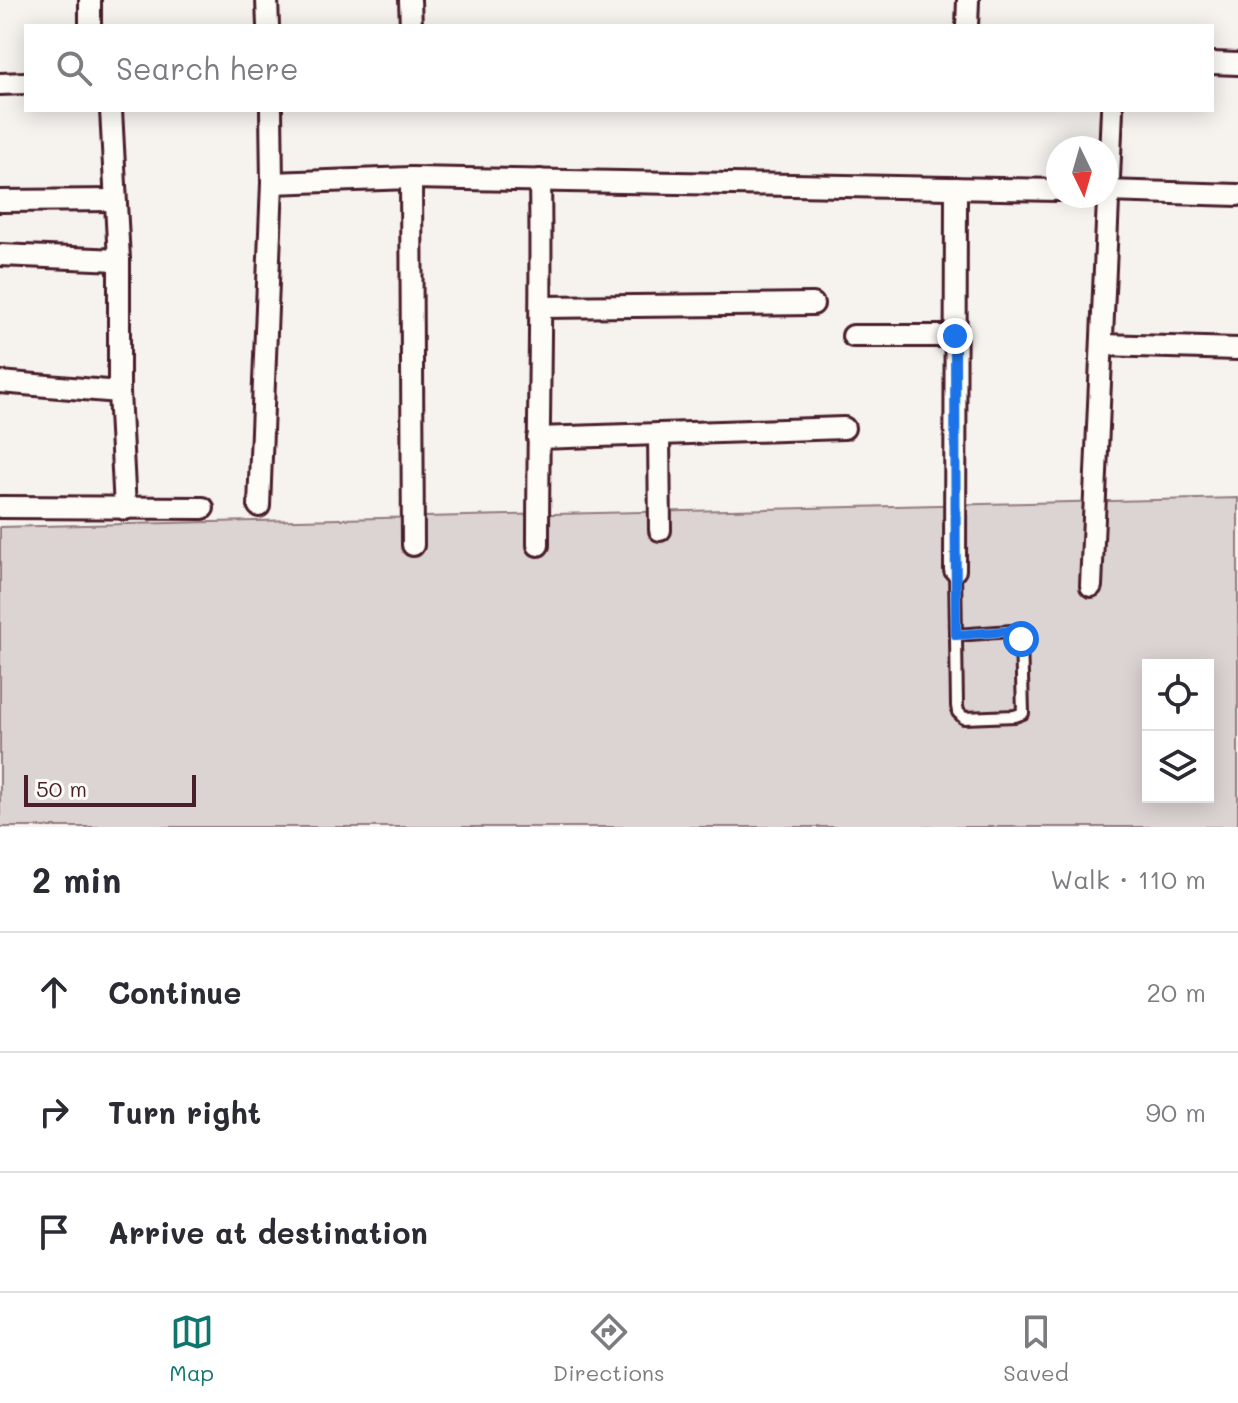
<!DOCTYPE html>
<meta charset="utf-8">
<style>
:root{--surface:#fff;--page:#f2f2f3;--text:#2b2b33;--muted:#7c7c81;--line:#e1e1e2;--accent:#0f766e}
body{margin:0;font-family:Mali,sans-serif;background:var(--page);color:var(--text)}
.controls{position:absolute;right:24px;bottom:24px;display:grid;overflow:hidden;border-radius:0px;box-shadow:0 4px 20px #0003}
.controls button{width:72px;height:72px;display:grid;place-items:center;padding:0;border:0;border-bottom:2px solid var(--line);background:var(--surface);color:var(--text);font:40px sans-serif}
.compass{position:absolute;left:1046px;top:136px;width:72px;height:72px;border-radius:50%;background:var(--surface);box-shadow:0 4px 20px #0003;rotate:175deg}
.scale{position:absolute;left:24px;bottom:20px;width:172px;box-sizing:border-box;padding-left:8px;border:4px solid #4a1f2b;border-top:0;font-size:22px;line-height:28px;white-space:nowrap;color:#4a1f2b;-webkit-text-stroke:6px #fdfcf7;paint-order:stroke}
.stop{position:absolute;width:24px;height:24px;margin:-18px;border:6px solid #1a73e8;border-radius:50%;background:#fff}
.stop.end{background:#1a73e8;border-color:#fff;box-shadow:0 2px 8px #0008}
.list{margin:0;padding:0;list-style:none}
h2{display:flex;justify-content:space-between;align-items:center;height:104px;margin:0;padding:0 32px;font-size:34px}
h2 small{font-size:26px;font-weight:400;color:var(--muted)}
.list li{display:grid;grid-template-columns:52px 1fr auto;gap:24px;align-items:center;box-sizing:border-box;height:120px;padding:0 32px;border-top:2px solid var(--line)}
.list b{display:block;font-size:30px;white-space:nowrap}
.list em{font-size:26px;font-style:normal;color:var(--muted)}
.icon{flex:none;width:44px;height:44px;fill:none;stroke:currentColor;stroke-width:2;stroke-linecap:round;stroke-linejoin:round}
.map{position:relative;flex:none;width:1238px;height:827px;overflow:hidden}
.search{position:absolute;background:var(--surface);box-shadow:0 4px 20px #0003;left:24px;right:24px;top:24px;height:88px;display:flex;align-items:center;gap:20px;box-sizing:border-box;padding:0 28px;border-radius:0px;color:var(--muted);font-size:30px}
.sheet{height:464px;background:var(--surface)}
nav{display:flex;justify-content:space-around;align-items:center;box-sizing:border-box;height:112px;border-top:2px solid var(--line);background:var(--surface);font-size:22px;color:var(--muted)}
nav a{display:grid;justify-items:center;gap:4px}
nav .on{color:var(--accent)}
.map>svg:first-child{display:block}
.green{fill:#dcd4d2;stroke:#937a7e;stroke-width:2;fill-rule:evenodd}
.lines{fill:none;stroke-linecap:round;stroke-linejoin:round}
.lane-casing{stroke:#4a1f2b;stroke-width:16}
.street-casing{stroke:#4a1f2b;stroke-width:26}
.lane{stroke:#fdfcf7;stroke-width:10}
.street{stroke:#fdfcf7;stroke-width:20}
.route{stroke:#1a73e8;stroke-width:10}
</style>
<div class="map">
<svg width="1238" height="827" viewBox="0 0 1238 827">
<rect width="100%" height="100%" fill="#f6f3ef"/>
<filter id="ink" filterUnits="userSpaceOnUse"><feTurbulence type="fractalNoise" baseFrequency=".0125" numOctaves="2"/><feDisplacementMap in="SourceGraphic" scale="16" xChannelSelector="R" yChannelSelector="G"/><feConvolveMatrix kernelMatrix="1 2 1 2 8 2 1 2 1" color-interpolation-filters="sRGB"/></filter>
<g filter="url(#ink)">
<path class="green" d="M1238,498v329h-1238v-300zM1148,665h60v132h-60z"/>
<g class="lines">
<g class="lane-casing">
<path id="lane" d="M955,570l2,136 1,6 6,6 51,-2 8,-3 -2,-74 -4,-6 -6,-2 -55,4"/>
</g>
<g class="street-casing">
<g id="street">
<path d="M90,0v26"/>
<path d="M267,0l1,26"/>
<path d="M410,0l1,26"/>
<path d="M967,26l1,-26"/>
<path d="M1212,63l26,1"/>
<path d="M0,84l26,-1"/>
<path d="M111,110l8,150v132l6,117"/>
<path d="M411,178l2,367"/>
<path d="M272,183l139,-5 647,12"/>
<path d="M1106,191l132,4"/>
<path d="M0,201l115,-1"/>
<path d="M0,255l119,5"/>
<path d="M542,307l271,-3"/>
<path d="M853,336h102"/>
<path d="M1102,345l136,4"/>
<path d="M0,382l119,10"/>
<path d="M659,434l1,96"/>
<path d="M538,438l306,-10"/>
<path d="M259,506l13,-323 -1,-73"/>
<path d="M0,507l203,1"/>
<path d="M538,545c0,-122 4,-243 2,-365"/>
<path d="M955,570l1,-382"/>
<path d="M1091,586l21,-476"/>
</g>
</g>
<use href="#lane" class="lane"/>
<use href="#street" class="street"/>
</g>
</g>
<g class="lines" filter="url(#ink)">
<path class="route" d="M955,336l1,299 55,-4 6,2 4,6"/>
</g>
</svg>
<div class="controls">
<button><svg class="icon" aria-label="locate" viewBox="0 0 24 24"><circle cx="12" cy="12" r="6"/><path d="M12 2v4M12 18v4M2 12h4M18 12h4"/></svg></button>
<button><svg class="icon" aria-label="layers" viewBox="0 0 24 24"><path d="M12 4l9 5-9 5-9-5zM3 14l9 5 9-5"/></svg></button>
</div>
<svg class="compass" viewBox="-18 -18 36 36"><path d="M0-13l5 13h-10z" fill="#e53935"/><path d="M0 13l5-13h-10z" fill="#7c7c81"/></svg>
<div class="scale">50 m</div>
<div class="stop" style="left:1021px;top:639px"></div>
<div class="stop end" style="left:955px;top:336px"></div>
<div class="search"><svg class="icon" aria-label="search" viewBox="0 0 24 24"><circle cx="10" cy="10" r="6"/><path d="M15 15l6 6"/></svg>Search here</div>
</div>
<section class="sheet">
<h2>2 min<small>Walk · 110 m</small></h2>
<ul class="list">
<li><svg class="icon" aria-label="ahead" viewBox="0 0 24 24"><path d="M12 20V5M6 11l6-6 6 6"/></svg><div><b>Continue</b></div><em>20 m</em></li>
<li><svg class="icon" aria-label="right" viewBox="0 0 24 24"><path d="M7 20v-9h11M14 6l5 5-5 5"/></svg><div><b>Turn right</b></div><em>90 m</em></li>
<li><svg class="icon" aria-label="arrive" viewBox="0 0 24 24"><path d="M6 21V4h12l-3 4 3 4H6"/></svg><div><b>Arrive at destination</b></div></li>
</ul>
</section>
<nav>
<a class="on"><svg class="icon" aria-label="map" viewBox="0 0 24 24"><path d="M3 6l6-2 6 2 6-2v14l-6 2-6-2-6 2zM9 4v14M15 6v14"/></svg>Map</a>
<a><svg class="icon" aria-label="directions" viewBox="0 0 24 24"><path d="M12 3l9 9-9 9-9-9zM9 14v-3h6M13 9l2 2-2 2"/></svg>Directions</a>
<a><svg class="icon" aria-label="saved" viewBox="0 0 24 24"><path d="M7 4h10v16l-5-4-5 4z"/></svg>Saved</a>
</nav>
